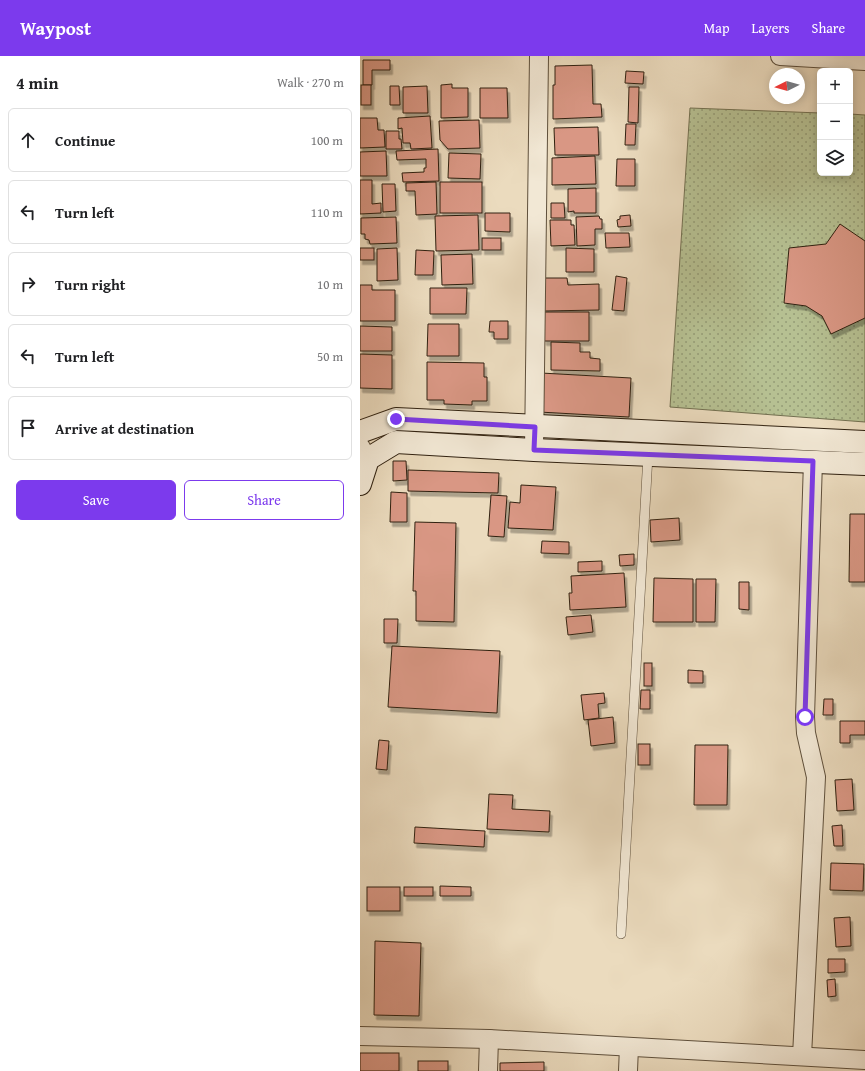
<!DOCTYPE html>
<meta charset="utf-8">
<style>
:root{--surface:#fff;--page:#f6f6f6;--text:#202124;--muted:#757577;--line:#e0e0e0;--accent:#7c3aed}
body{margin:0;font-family:"Gentium Book Plus",serif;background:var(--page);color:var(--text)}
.controls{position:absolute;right:12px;top:12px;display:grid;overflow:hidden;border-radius:6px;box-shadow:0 2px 10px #0003}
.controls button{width:36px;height:36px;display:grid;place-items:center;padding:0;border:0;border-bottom:1px solid var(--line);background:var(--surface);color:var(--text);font:20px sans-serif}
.compass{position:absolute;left:409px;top:12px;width:36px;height:36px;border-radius:50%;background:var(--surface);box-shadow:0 2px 10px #0003;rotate:265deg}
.stop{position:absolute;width:12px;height:12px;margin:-9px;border:3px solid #7c3aed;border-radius:50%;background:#fff}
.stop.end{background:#7c3aed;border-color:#fff;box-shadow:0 1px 4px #0008}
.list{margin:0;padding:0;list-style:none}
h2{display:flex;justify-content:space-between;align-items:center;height:52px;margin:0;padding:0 16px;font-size:17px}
h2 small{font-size:13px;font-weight:400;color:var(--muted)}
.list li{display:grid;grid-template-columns:26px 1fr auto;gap:12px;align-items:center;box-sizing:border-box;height:64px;margin:0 8px 8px;padding:0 8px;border:1px solid var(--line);border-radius:6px}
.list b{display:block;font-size:15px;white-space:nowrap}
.list em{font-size:13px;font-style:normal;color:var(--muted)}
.actions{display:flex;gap:8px;padding:12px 16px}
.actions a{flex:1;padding:9px 0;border:1px solid var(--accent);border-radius:6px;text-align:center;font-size:14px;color:var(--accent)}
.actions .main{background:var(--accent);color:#fff}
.icon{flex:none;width:22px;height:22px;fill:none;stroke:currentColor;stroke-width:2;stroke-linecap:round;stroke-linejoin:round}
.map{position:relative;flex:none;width:505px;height:1015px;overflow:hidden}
header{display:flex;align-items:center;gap:24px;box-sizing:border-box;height:56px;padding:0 20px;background:var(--accent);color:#fff}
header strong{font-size:19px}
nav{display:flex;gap:22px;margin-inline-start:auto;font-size:14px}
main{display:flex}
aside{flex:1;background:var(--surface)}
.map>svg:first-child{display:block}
.grass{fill:url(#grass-dots);stroke:#737051}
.building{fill:#d99784;stroke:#302110;filter:url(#shadow)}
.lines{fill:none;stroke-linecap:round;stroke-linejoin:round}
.lane-casing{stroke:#5f503c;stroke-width:10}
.street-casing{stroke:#5f503c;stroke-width:20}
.secondary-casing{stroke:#302110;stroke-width:24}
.lane{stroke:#f2e8d5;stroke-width:9}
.street{stroke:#f2e8d5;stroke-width:18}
.secondary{stroke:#f2e8d5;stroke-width:22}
.route{stroke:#7c3aed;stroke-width:5}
</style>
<header>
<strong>Waypost</strong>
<nav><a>Map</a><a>Layers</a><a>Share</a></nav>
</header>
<main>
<aside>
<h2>4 min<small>Walk · 270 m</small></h2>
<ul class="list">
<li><svg class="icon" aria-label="ahead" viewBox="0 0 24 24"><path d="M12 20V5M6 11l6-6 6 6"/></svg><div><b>Continue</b></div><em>100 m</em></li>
<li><svg class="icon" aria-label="left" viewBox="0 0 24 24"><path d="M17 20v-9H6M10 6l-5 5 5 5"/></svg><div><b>Turn left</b></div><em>110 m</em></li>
<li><svg class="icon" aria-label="right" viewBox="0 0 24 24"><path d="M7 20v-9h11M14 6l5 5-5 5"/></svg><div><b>Turn right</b></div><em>10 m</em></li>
<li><svg class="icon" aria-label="left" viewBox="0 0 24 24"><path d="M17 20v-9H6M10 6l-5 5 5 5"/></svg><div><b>Turn left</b></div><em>50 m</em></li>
<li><svg class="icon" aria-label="arrive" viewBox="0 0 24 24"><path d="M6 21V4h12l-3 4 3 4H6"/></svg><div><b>Arrive at destination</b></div></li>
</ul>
<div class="actions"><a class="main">Save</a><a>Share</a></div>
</aside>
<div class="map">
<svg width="505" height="1015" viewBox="0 0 505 1015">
<defs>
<pattern id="grass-dots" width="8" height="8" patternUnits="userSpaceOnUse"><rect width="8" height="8" fill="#b6c092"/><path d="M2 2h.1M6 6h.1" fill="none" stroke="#949c76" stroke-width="1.8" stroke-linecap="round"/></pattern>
<filter id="shadow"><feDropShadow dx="2.5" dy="4.5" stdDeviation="0" flood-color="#0004"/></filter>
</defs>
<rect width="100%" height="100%" fill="#ebdbbe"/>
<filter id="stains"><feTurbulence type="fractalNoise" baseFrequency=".005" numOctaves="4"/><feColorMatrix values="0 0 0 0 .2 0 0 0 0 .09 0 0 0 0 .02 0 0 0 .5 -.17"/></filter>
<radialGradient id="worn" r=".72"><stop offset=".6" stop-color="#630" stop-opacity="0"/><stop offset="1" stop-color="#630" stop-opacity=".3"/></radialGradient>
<path class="grass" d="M330,52l130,5v60h30v-59l15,1v307l-195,-15z"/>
<g class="building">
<path d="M3,4h27v10h-18v15h-9z"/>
<path d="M232,9l1,39h8l1,13 -49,2v-34h2v-19z"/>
<path d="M266,15l18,1 -1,12 -18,-1z"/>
<path d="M92,28v4h16v29l-27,1v-33z"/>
<rect x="1" y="29" width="10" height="20"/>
<path d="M30,30h9l1,19h-10z"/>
<path d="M67,30l1,27h-25v-26z"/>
<path d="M269,31h10l-1,36 -10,-1z"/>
<path d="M120,32h27l1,30h-28z"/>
<path d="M70,60l2,32 -21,1 -1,-6h-7l-1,-15 -4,1v-11z"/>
<path d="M0,62h17l1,12h6l1,17 -25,1z"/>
<path d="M119,64l1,28 -32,1 -8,-9 -1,-19z"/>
<path d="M266,68h10l-1,21h-10z"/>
<path d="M238,71l1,28h-44l-1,-27z"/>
<path d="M26,75h13v8h2l1,10h-16z"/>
<path d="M78,93l1,32 -36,1 -1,-9 22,-1v-4h2v-9l-29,1 -1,-9z"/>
<path d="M26,95l1,25h-27v-24z"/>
<path d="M89,97l32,1 -1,25 -32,-1z"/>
<path d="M235,100l1,28 -44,1v-27z"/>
<path d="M257,103h18v27h-19z"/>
<path d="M0,124h12v24l9,-1v10l-21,1z"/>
<path d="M76,126l1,32 -21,1 -1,-24h-9v-8z"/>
<rect x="80" y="126" width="42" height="31"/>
<path d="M22,128h13l1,27 -13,1z"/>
<path d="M236,132v25h-22v-2l-6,1v-23z"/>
<path d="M191,147h13l1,15h-14z"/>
<path d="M125,157h25v19l-25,-1z"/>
<path d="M118,159l1,35 -43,1 -1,-35z"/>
<path d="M270,159l1,11 -13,1 -1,-7 3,-1v-3z"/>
<path d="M239,160l1,3h2v10h-7v16l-18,1 -1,-29z"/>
<path d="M36,161l1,26 -27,1 -1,-4 -4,-1v-5h-4v-16z"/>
<path d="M190,164h21v5h3l1,20 -24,1z"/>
<path d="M480,168l25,17v77l-34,16 -9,-18 -16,-10 -22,-3 5,-55 37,-4z"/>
<path d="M245,177h24l1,14 -24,1z"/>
<rect x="122" y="182" width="19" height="12"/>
<rect x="0" y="192" width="14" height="12"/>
<path d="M37,192l1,32 -21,1v-32z"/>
<path d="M206,192l28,1v23h-28z"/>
<path d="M56,194l18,1 -1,24h-18z"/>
<path d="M112,198l1,30 -31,1 -1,-30z"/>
<path d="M256,220l11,2 -3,33 -12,-1z"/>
<path d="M184,222h23l1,7 31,-1v26l-55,1z"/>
<path d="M0,229h12v5h23v31h-35z"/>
<path d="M70,232h37l-1,26h-36z"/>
<path d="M183,256h46v29h-45z"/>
<path d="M130,265h18v18h-14v-7h-5z"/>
<path d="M68,268h31v32h-32z"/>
<path d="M0,270l32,1v24h-32z"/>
<path d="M191,286l29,1v9h10v6l10,1v12l-49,-1z"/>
<path d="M0,298l32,1v34l-32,-1z"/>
<path d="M67,306l57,1v14h3v24h-15v4l-28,-1v-4h-17z"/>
<path d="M181,317l90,5 -2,39 -90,-5z"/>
<path d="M33,405h13l1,19 -14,1z"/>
<path d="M48,414l91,3 -1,20 -90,-2z"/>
<path d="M161,429l35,2 -3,43 -45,-2 2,-26 10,1z"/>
<path d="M31,436l16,1v29h-17z"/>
<path d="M131,439l16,1 -3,41 -16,-1z"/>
<path d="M490,458h15v68h-16z"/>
<path d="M319,462l1,22 -29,2 -1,-22z"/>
<path d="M55,466l41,1 -2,99 -38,-1v-30h-3z"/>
<path d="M182,485l27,1v12l-28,-1z"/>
<path d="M274,498v11l-14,1 -1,-11z"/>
<path d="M242,505v10l-24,1v-10z"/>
<path d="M264,517l2,34 -56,3 -1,-17h3l-1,-17z"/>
<path d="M294,522l39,1v43h-40z"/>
<path d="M336,523h20l-1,43h-19z"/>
<path d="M379,526h10v28l-10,-1z"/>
<path d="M231,559l2,17 -25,3 -2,-18z"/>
<path d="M24,563h14l-1,24h-13z"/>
<path d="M32,590l108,5 -3,62 -109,-6z"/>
<rect x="284" y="607" width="8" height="23"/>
<path d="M328,614l15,1v12h-15z"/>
<path d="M281,634h9v19h-10z"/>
<path d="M244,637l1,10 -7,1 1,14 -15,2 -3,-25z"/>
<path d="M464,643h9v16h-10z"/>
<path d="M253,661l2,26 -24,3 -3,-26z"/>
<path d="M480,665h25v14h-15v8h-10z"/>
<path d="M19,684l10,1 -2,29 -11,-1z"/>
<rect x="278" y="688" width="12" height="21"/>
<path d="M335,689h33l-1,60h-33z"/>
<path d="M492,723l2,31 -17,1 -2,-31z"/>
<path d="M129,738l24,1 -1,14 38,2 -1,21 -62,-3z"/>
<path d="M482,769l1,21h-9l-2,-20z"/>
<path d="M55,771l70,4 -1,16 -70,-4z"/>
<path d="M471,807l33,1 -1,27 -33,-1z"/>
<path d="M80,830l31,1v9h-31z"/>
<rect x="7" y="831" width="33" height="24"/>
<rect x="44" y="831" width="29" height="9"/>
<path d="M490,861l1,29 -15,1 -2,-29z"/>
<path d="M15,885l46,2 -2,73 -45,-1z"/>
<path d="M468,903h17v13l-17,1z"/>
<path d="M475,923l1,17 -8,1 -1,-17z"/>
<rect x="0" y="997" width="39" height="18"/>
<rect x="58" y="1005" width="30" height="10"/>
<path d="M184,1006v9h-44v-8z"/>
</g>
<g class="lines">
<g class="lane-casing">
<path id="lane" d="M261,878l27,-479"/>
</g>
<g class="street-casing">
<g id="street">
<path d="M420,0l85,5"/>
<path d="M0,390l8,13"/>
<path d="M174,394l5,-394"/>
<path d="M0,980l129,3 376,21"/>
<path d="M442,1000l14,-279 -10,-44 -1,-16 8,-256"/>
<path d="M128,1015l1,-32"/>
<path d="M268,1015l1,-24"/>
</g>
</g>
<g class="secondary-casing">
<g id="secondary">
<path d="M0,376l36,-13 469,23"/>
<path d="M0,428l8,-25 28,-17 138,8 331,14"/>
</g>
</g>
<use href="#lane" class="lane"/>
<use href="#street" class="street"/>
<use href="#secondary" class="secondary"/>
</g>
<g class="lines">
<path class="route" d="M36,363l139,8 -1,23 279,11 -8,256"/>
</g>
<rect width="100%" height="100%" filter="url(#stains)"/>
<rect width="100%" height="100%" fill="url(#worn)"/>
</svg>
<div class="controls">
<button>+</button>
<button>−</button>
<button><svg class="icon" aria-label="layers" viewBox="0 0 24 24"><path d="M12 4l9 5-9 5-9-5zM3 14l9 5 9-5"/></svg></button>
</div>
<svg class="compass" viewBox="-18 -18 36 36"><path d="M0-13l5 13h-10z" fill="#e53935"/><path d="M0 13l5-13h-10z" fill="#757577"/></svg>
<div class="stop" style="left:445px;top:661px"></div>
<div class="stop end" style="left:36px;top:363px"></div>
</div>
</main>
